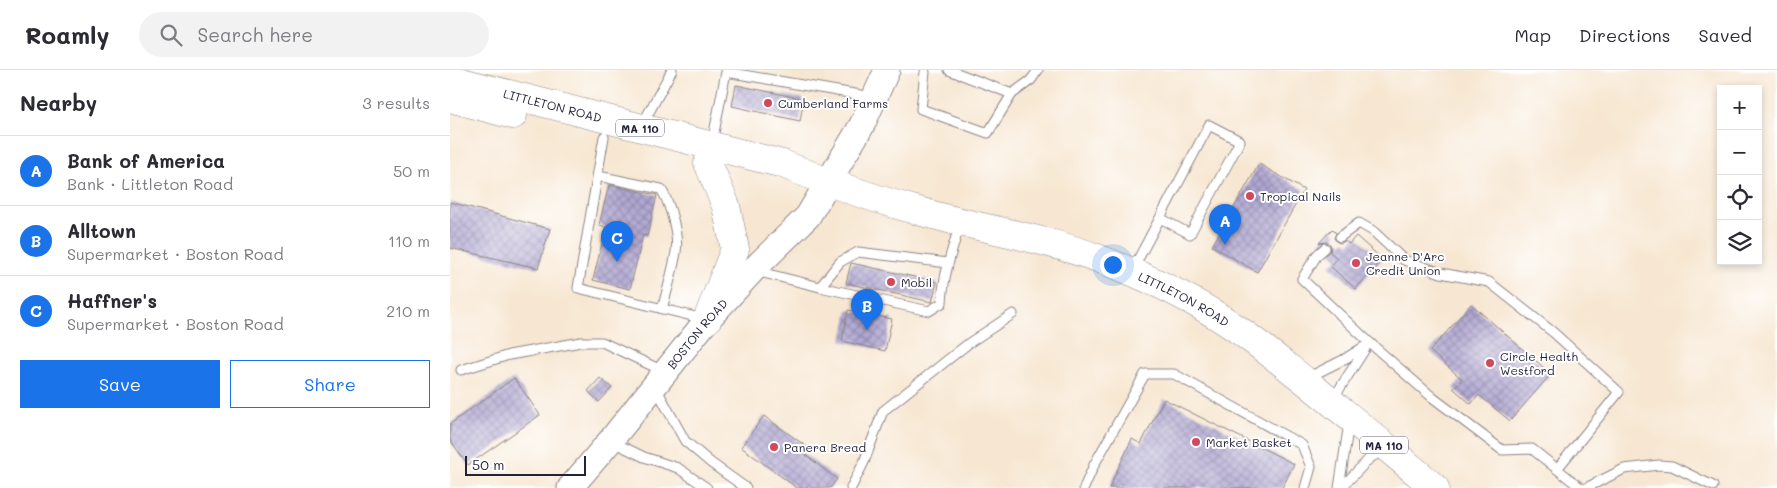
<!DOCTYPE html>
<meta charset="utf-8">
<style>
:root{--surface:#fff;--page:#f2f2f3;--text:#2b2b33;--muted:#7c7c81;--line:#e1e1e2;--accent:#1a73e8}
body{margin:0;font-family:Mali,sans-serif;background:var(--page);color:var(--text)}
.controls{position:absolute;right:15px;top:15px;display:grid;overflow:hidden;border-radius:0px;box-shadow:0 2px 8px #0003}
.controls button{width:45px;height:45px;display:grid;place-items:center;padding:0;border:0;border-bottom:1px solid var(--line);background:var(--surface);color:var(--text);font:25px sans-serif}
.scale{position:absolute;left:15px;bottom:12px;width:121px;box-sizing:border-box;padding-left:5px;border:2px solid #22223b;border-top:0;font-size:14px;line-height:18px;white-space:nowrap;color:#22223b;-webkit-text-stroke:4px #fff;paint-order:stroke}
.you{position:absolute;left:662px;top:194px;width:18px;height:18px;margin:-12px;border:4px solid #fff;border-radius:50%;background:#1a73e8;box-shadow:0 0 0 8px #1a73e833}
.badge{display:grid;place-items:center;width:32px;height:32px;border-radius:50%;background:var(--accent);color:#fff;font-size:16px;font-weight:700}
.pin{position:absolute;translate:-50% -41px;filter:drop-shadow(0 1px 2px #0008)}
.pin::after{content:'';position:absolute;top:26px;width:18px;height:15px;background:inherit;clip-path:polygon(0 0,100% 0,50% 100%)}
.list{margin:0;padding:0;list-style:none}
h2{display:flex;justify-content:space-between;align-items:center;height:65px;margin:0;padding:0 20px;font-size:21px}
h2 small{font-size:16px;font-weight:400;color:var(--muted)}
.list li{display:grid;grid-template-columns:32px 1fr auto;gap:15px;align-items:center;box-sizing:border-box;height:70px;padding:0 20px;border-top:1px solid var(--line)}
.list b{display:block;font-size:19px;white-space:nowrap}
.list p{margin:0;font-size:16px;white-space:nowrap;color:var(--muted)}
.list em{font-size:16px;font-style:normal;color:var(--muted)}
.actions{display:flex;gap:10px;padding:15px 20px}
.actions a{flex:1;padding:11px 0;border:1px solid var(--accent);border-radius:0px;text-align:center;font-size:18px;color:var(--accent)}
.actions .main{background:var(--accent);color:#fff}
.icon{flex:none;width:28px;height:28px;fill:none;stroke:currentColor;stroke-width:2;stroke-linecap:round;stroke-linejoin:round}
.map{position:relative;flex:none;width:1327px;height:418px;overflow:hidden}
header{display:flex;align-items:center;gap:30px;box-sizing:border-box;height:70px;padding:0 25px;background:var(--surface);border-bottom:1px solid var(--line)}
header strong{font-size:24px}
nav{display:flex;gap:28px;margin-inline-start:auto;font-size:18px}
.search{width:350px;height:45px;background:var(--page);display:flex;align-items:center;gap:12px;box-sizing:border-box;padding:0 18px;border-radius:28px;color:var(--muted);font-size:19px}
main{display:flex}
aside{flex:1;background:var(--surface)}
.map>svg:first-child{display:block}
.building{fill:url(#building-cross-hatch)}
.lines{fill:none;stroke-linecap:round;stroke-linejoin:round}
.lane-casing{stroke:#8c8486;stroke-width:11}
.secondary-casing{stroke:#8c8486;stroke-width:27}
.primary-casing{stroke:#8c8486;stroke-width:29}
.lane{stroke:#fff;stroke-width:9}
.secondary{stroke:#fff;stroke-width:25}
.primary{stroke:#fff;stroke-width:28}
.poi-dot{fill:#d1495b;stroke:#fff;stroke-width:2}
.labels{text-anchor:middle;dominant-baseline:central;stroke-width:4;stroke-linejoin:round;paint-order:stroke}
.shield{fill:#fff;stroke:#646476;stroke-width:1}
.shield-label{font-size:11px;font-weight:bold;fill:#22223b}
.poi-label{font-size:12px;fill:#22223b;stroke:#fff;text-anchor:start}
.street-label{font-size:12px;fill:#22223b;stroke:#fff}
</style>
<header>
<strong>Roamly</strong>
<div class="search"><svg class="icon" aria-label="search" viewBox="0 0 24 24"><circle cx="10" cy="10" r="6"/><path d="M15 15l6 6"/></svg>Search here</div>
<nav><a>Map</a><a>Directions</a><a>Saved</a></nav>
</header>
<main>
<aside>
<h2>Nearby<small>3 results</small></h2>
<ul class="list">
<li><span class="badge">A</span><div><b>Bank of America</b><p>Bank · Littleton Road</p></div><em>50 m</em></li>
<li><span class="badge">B</span><div><b>Alltown</b><p>Supermarket · Boston Road</p></div><em>110 m</em></li>
<li><span class="badge">C</span><div><b>Haffner's</b><p>Supermarket · Boston Road</p></div><em>210 m</em></li>
</ul>
<div class="actions"><a class="main">Save</a><a>Share</a></div>
</aside>
<div class="map">
<svg width="1327" height="418" viewBox="0 0 1327 418">
<defs>
<pattern id="building-cross-hatch" width="8" height="8" patternUnits="userSpaceOnUse" patternTransform="scale(1.25)"><rect width="8" height="8" fill="#b0a7d1"/><path d="M0 0l8 8M0 8l8-8" fill="none" stroke="#8f88ab"/></pattern>
</defs>
<rect width="100%" height="100%" fill="#fff"/>
<filter id="ink" filterUnits="userSpaceOnUse"><feTurbulence type="fractalNoise" baseFrequency=".02" numOctaves="2"/><feDisplacementMap in="SourceGraphic" scale="10" xChannelSelector="R" yChannelSelector="G"/><feConvolveMatrix kernelMatrix="1 2 1 2 8 2 1 2 1" color-interpolation-filters="sRGB"/></filter>
<filter id="wash" filterUnits="userSpaceOnUse"><feTurbulence type="fractalNoise" baseFrequency=".0096" numOctaves="4" result="noise"/><feDisplacementMap in="SourceGraphic" scale="20" xChannelSelector="R" yChannelSelector="G"/><feGaussianBlur stdDeviation="1.12" result="paint"/><feColorMatrix in="noise" values="0 0 0 0 0 0 0 0 0 0 0 0 0 0 0 0 0 1.4 0 .05"/><feComposite in="paint" operator="in"/></filter>
<g filter="url(#wash)">
<rect width="100%" height="100%" fill="#f7e7d2"/>
<g id="blocks">
<g class="building">
<path d="M286,15l68,14 -4,22 -68,-15z"/>
<path d="M809,94l45,26 -47,82 -45,-26z"/>
<path d="M159,115l48,10 -10,41 -4,-1 -13,54 -37,-9 13,-53 -7,-2z"/>
<path d="M0,132l100,27 -12,39 -88,-20z"/>
<path d="M882,159l4,4 -2,5 3,4 4,1 4,-2 4,3 7,-8 26,23 -26,30 -26,-23 7,-8 -7,-6 1,-5 -1,-3 -3,-2 -8,1z"/>
<path d="M401,193l86,19 -5,20 -86,-19z"/>
<path d="M1021,234l80,70 -41,47 -31,-26 -8,9 -18,-16 9,-9 -32,-28z"/>
<path d="M398,240l44,9 -7,32 -43,-10z"/>
<path d="M64,308l26,37 -72,50 -18,-25v-16z"/>
<path d="M150,308l12,10 -13,14 -11,-11z"/>
<path d="M714,329l130,65 -12,24h-173l23,-49 9,5z"/>
<path d="M314,346l43,31 -4,6 34,26 -7,9h-33l-56,-41z"/>
</g>
</g>
</g>
<g filter="url(#ink)">
<use href="#blocks" fill-opacity="0" stroke="#8c8486" stroke-width="1"/>
<g class="lines">
<g class="lane-casing">
<g id="lane">
<path d="M475,2l-4,37 67,24 24,-39 -63,-24"/>
<path d="M562,24l19,-14 7,-10"/>
<path d="M192,55l30,-55"/>
<path d="M154,67l-26,151 126,31"/>
<path d="M262,73l14,-71 146,25"/>
<path d="M148,106l63,13c9,14 18,46 15,63 -3,19 -9,39 -14,57"/>
<path d="M890,167l19,-14 14,8 31,29 37,13 48,9 65,51 65,59 -62,77"/>
<path d="M875,178l-8,7 -15,24 68,64 62,54 70,53 30,-1 49,39"/>
<path d="M683,199l76,-144 31,16 -50,93 -30,-16"/>
<path d="M306,201l64,16 109,24 13,-8c1,-27 10,-53 18,-79"/>
<path d="M370,217l20,-25 18,-10 90,11"/>
<path d="M11,300l48,-15 72,-13h21l61,29"/>
<path d="M857,308l36,-18 27,-17"/>
<path d="M206,318l29,53 26,22 35,25"/>
<path d="M883,329l32,-50"/>
<path d="M161,371l33,16 34,11 29,20"/>
<path d="M401,418l13,-26 19,-51 86,-68 44,-29"/>
<path d="M634,418l10,-23 51,-91h29l128,71 9,22 -6,21"/>
<path d="M889,418l10,-65"/>
<path d="M891,418l29,-30 13,-7"/>
<path d="M1136,418l38,-19 35,-4 13,1 41,20"/>
</g>
</g>
<g class="secondary-casing">
<g id="secondary">
<path id="s1" d="M120,418l41,-48 96,-120 46,-50 55,-54 54,-91 25,-55"/>
</g>
</g>
<g class="primary-casing">
<g id="primary">
<path id="s2" d="M0,11l4,-1 329,84c45,19 91,35 139,48 59,17 120,25 178,47 42,16 85,36 122,60 29,18 55,40 82,61 44,36 88,71 131,108"/>
<path d="M0,28l63,17"/>
<path d="M257,250l28,-71 -9,-43 -18,-43"/>
</g>
</g>
<use href="#lane" class="lane"/>
<use href="#secondary" class="secondary"/>
<use href="#primary" class="primary"/>
</g>
</g>
<g class="poi-dot">
<circle cx="318" cy="33" r="5"/>
<circle cx="800" cy="126" r="5"/>
<circle cx="906" cy="193" r="5"/>
<circle cx="441" cy="212" r="5"/>
<circle cx="1040" cy="293" r="5"/>
<circle cx="746" cy="372" r="5"/>
<circle cx="324" cy="377" r="5"/>
</g>
<g class="labels">
<g class="shield">
<rect x="166" y="49.5" width="48" height="17" rx="4"/>
<rect x="910" y="366.5" width="48" height="17" rx="4"/>
</g>
<g class="shield-label">
<text x="190" y="58">MA 110</text>
<text x="934" y="375">MA 110</text>
</g>
<g class="poi-label">
<text x="328" y="33">Cumberland Farms</text>
<text x="810" y="126">Tropical Nails</text>
<text x="916" y="186">Jeanne D'Arc<tspan x="916" dy="14">Credit Union</tspan></text>
<text x="451" y="212">Mobil</text>
<text x="1050" y="286">Circle Health<tspan x="1050" dy="14">Westford</tspan></text>
<text x="756" y="372">Market Basket</text>
<text x="334" y="377">Panera Bread</text>
</g>
<g class="street-label">
<text stroke="none"><textPath href="#s2" startOffset="106">LITTLETON ROAD</textPath></text>
<text stroke="none"><textPath href="#s2" startOffset="768">LITTLETON ROAD</textPath></text>
<text stroke="none"><textPath href="#s1" startOffset="200">BOSTON ROAD</textPath></text>
</g>
</g>
</svg>
<div class="controls">
<button>+</button>
<button>−</button>
<button><svg class="icon" aria-label="locate" viewBox="0 0 24 24"><circle cx="12" cy="12" r="6"/><path d="M12 2v4M12 18v4M2 12h4M18 12h4"/></svg></button>
<button><svg class="icon" aria-label="layers" viewBox="0 0 24 24"><path d="M12 4l9 5-9 5-9-5zM3 14l9 5 9-5"/></svg></button>
</div>
<div class="scale">50 m</div>
<div class="you"></div>
<div class="pin badge" style="left:775px;top:175px">A</div>
<div class="pin badge" style="left:417px;top:260px">B</div>
<div class="pin badge" style="left:167px;top:192px">C</div>
</div>
</main>
